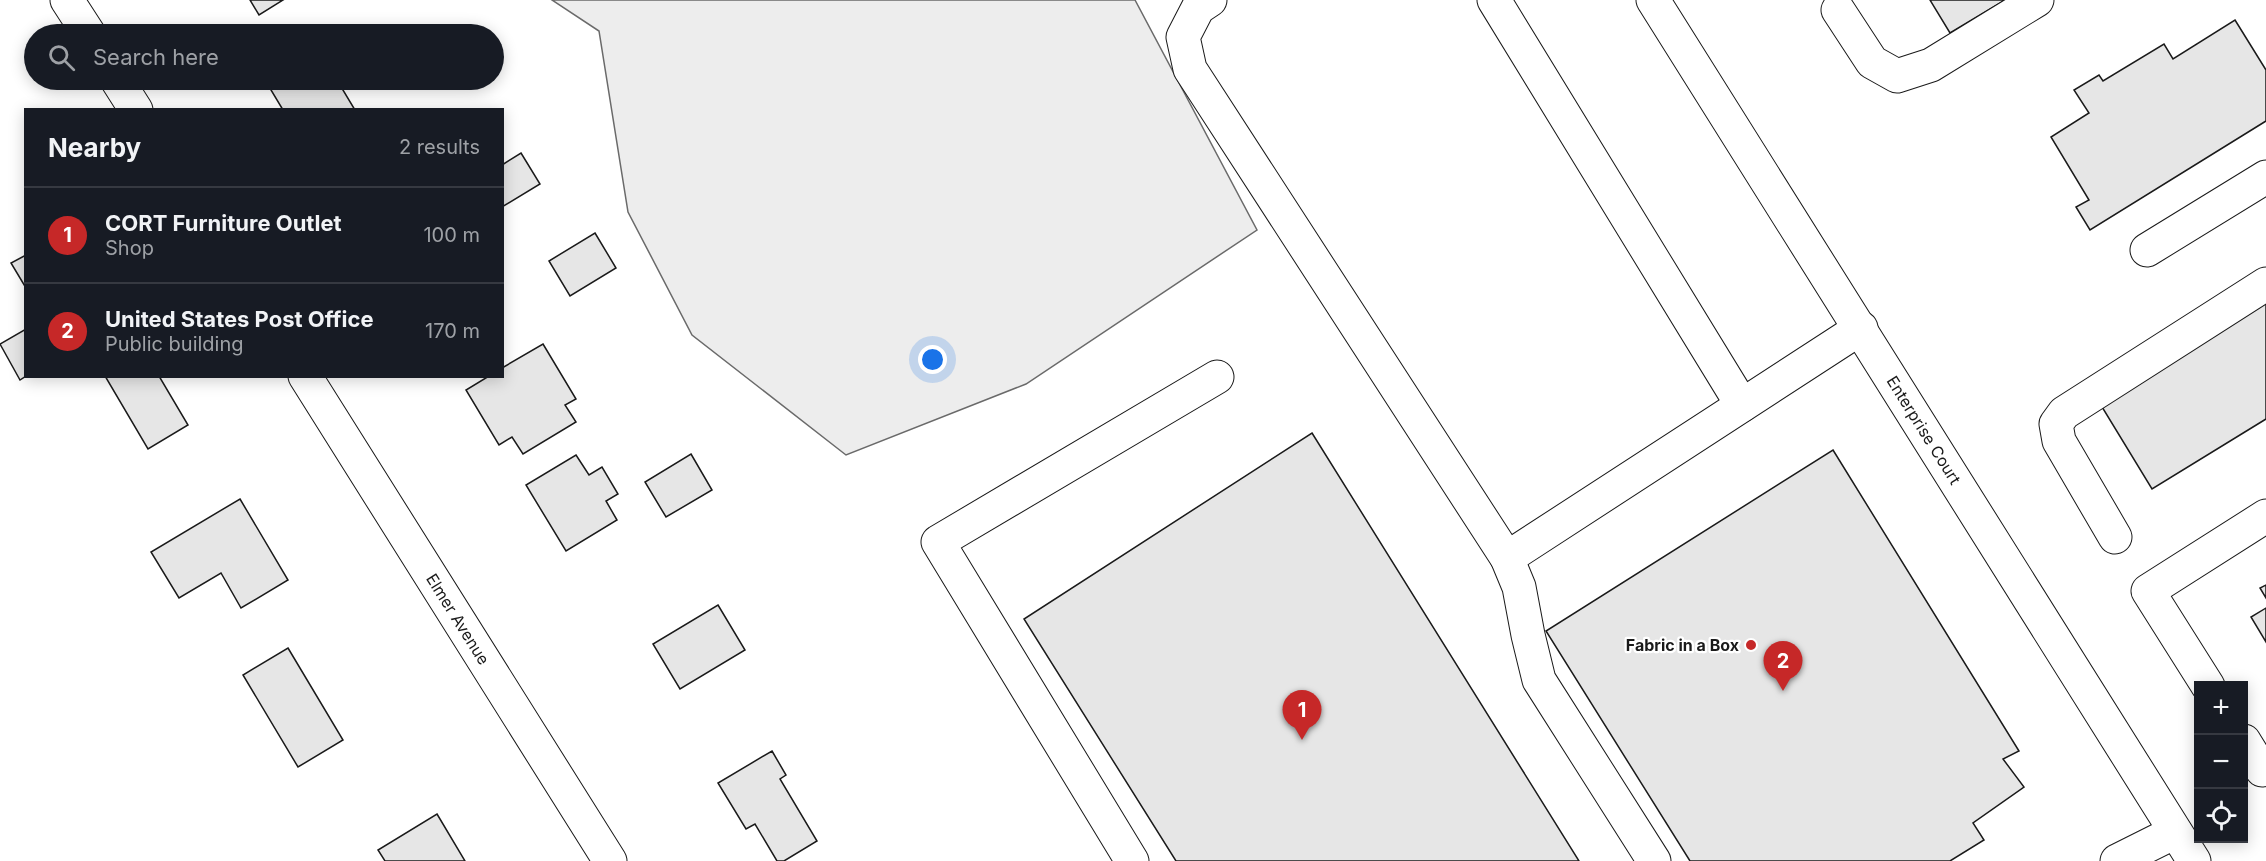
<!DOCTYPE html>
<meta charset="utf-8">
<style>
:root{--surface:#171b24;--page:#20242c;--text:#f1f3f6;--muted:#9ea1a6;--line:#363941;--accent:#c62828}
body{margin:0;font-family:Inter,sans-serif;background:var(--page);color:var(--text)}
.controls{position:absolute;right:18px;bottom:18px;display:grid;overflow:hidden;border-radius:0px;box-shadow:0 3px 15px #0003}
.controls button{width:54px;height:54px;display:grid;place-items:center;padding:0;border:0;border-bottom:2px solid var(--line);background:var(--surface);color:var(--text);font:30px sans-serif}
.you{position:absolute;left:933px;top:360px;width:21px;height:21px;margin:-15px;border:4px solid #fff;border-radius:50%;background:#1a73e8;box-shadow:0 0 0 9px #1a73e833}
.badge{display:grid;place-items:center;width:39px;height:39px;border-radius:50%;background:var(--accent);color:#fff;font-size:20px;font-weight:700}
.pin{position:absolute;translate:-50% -50px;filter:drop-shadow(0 2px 3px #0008)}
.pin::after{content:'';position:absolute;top:32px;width:21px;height:18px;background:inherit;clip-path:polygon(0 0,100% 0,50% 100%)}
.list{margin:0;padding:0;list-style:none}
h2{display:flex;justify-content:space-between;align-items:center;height:78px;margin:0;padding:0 24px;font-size:26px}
h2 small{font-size:20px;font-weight:400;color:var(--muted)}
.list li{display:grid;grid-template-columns:39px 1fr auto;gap:18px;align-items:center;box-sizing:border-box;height:96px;padding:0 24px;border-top:2px solid var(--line)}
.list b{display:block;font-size:22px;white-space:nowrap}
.list p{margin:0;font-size:20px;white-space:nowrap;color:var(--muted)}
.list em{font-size:20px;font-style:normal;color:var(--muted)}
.icon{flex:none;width:33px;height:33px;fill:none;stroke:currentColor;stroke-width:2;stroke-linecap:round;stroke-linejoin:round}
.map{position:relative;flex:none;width:2266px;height:861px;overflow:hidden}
.search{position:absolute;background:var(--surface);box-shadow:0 3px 15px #0003;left:24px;top:24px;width:480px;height:66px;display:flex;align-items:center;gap:15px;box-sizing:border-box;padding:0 21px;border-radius:33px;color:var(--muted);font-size:22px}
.panel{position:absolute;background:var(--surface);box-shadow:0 3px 15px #0003;left:24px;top:108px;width:480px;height:270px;border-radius:0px}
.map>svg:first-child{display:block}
.green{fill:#ededed;stroke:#6a6a6a;stroke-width:1.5}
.building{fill:#e6e6e6;stroke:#1a1a1a;stroke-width:1.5}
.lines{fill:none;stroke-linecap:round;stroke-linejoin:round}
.minor-casing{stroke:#1a1a1a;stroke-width:35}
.minor{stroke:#fff;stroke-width:33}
.poi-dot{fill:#c62828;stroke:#fff;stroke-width:2}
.labels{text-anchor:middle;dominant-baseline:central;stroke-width:4.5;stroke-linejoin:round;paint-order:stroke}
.street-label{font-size:16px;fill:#1a1a1a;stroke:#fff}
.poi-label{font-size:16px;font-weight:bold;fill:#1a1a1a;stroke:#fff;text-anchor:end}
</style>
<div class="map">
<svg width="2266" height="861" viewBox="0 0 2266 861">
<rect width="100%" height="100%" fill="#fff"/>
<path class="green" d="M552,0h583l122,230 -231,154 -180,71 -154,-120 -64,-123 -29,-181z"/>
<g class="building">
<path d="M250,0h33l-24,15z"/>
<path d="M1930,0h75l-55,33z"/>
<path d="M2235,20l31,50v51l-176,109 -14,-23 13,-7 -38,-63 38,-24 -15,-23 25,-15 4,6 61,-37 9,15z"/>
<path d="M265,80h72l18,30h-72z"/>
<path d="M521,153l19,31 -38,23v-42z"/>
<path d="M595,233l21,35 -46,28 -21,-35z"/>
<path d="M26,255v33l-15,-25z"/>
<path d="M2266,301v118l-114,70 -53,-87z"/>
<path d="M26,329v47l-6,4 -20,-36z"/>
<path d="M543,344l33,55 -11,6 11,17 -53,32 -11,-17 -13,8 -33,-55 23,-14h13v-8z"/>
<path d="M105,376h54l29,49 -40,24z"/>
<path d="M1312,433l267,428h-403l-152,-242z"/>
<path d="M1833,450l186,301 -16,8 21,28 -51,36 11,17 -34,21h-260l-144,-230z"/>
<path d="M691,454l21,36 -46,27 -21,-35z"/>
<path d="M576,455l13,20 13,-8 16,27 -12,7 11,19 -51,31 -40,-66z"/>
<path d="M240,499l48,81 -47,28 -20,-35 -42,25 -28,-46z"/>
<path d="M2266,585v13l-6,-10z"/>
<path d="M718,605l27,45 -65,39 -27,-45z"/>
<path d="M2266,608v34l-15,-25z"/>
<path d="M288,648l55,92 -45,27 -55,-92z"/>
<path d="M772,751l14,24 -6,4 37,62 -33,20h-7l-22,-37 -9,5 -28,-46z"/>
<path d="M437,814l28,47h-80l-7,-11z"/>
</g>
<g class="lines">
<g class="minor-casing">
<g id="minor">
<path d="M67,0l22,34"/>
<path d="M1210,0l-12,8 -15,29 7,32 317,489 12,29 9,48 11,45 115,181"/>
<path d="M1494,0l248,405"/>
<path d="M1653,0l541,861"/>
<path d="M1838,10l34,52 25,14 34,-11 106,-65"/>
<path d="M117,80l19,30"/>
<path d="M2147,250l119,-73"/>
<path d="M305,376l305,485"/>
<path d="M2115,537l-56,-96 -3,-17 8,-11 202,-129"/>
<path d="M1507,558l354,-230"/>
<path d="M2208,686l-60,-95 118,-75"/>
<path d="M2244,741l18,29"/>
<path d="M1132,861l-194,-319 279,-165"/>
<path d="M2117,861l58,-29"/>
</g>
</g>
<use href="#minor" class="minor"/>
</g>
<circle class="poi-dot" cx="1751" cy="645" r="6"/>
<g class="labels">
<g class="street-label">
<text transform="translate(1924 430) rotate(58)">Enterprise Court</text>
<text transform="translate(458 619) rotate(58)">Elmer Avenue</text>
</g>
<g class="poi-label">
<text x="1739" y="645">Fabric in a Box</text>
</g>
</g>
</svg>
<div class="controls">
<button>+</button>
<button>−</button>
<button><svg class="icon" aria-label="locate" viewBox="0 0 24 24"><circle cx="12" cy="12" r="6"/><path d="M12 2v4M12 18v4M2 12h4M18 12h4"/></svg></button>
</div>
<div class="you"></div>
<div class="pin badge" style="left:1302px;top:740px">1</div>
<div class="pin badge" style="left:1783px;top:691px">2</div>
<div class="search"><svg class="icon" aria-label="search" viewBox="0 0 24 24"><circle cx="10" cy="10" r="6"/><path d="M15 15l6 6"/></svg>Search here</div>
<section class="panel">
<h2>Nearby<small>2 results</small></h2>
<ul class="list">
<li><span class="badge">1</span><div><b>CORT Furniture Outlet</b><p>Shop</p></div><em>100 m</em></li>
<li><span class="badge">2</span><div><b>United States Post Office</b><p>Public building</p></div><em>170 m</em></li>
</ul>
</section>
</div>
